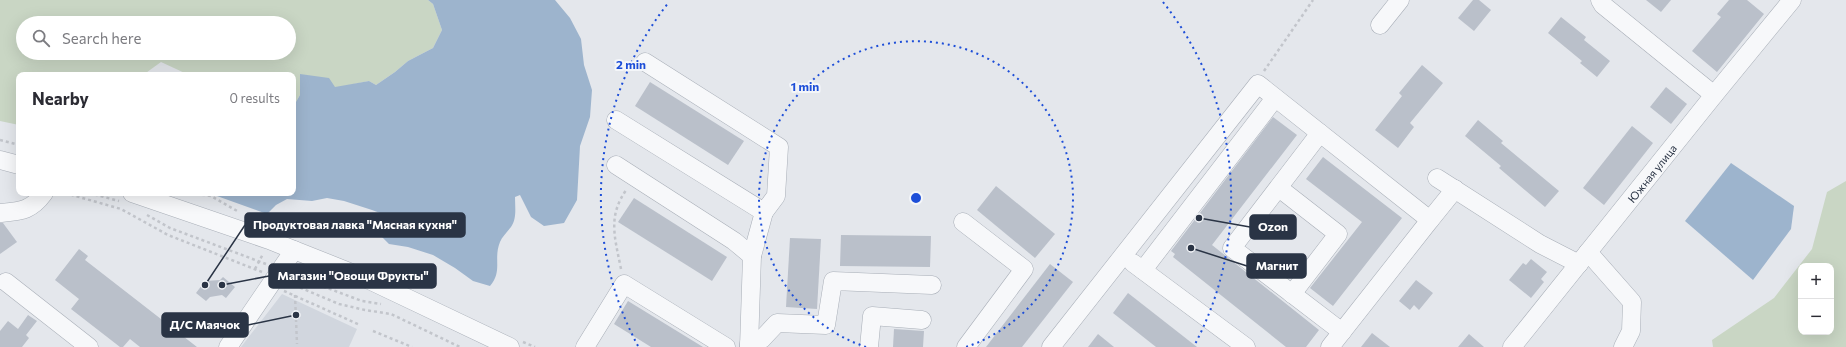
<!DOCTYPE html>
<meta charset="utf-8">
<style>
:root{--surface:#fff;--page:#f2f2f3;--text:#2b2b33;--muted:#7c7c81;--line:#e1e1e2}
body{margin:0;font-family:Commissioner,sans-serif;background:var(--page);color:var(--text)}
.controls{position:absolute;right:12px;bottom:12px;display:grid;overflow:hidden;border-radius:8px;box-shadow:0 4px 16px #0002}
.controls button{width:36px;height:36px;display:grid;place-items:center;padding:0;border:0;border-bottom:1px solid var(--line);background:var(--surface);color:var(--text);font:20px sans-serif}
.list{margin:0;padding:0;list-style:none}
h2{display:flex;justify-content:space-between;align-items:center;height:52px;margin:0;padding:0 16px;font-size:17px}
h2 small{font-size:13px;font-weight:400;color:var(--muted)}
.icon{flex:none;width:22px;height:22px;fill:none;stroke:currentColor;stroke-width:2;stroke-linecap:round;stroke-linejoin:round}
.map{position:relative;flex:none;width:1846px;height:347px;overflow:hidden}
.search{position:absolute;background:var(--surface);box-shadow:0 4px 16px #0002;left:16px;top:16px;width:280px;height:44px;display:flex;align-items:center;gap:10px;box-sizing:border-box;padding:0 14px;border-radius:22px;color:var(--muted);font-size:15px}
.panel{position:absolute;background:var(--surface);box-shadow:0 4px 16px #0002;left:16px;top:72px;width:280px;height:124px;border-radius:8px}
.map>svg:first-child{display:block}
.built{fill:#d1d6de}
.green{fill:#c9d6c4;fill-rule:evenodd}
.water{fill:#9db4cd}
.building{fill:#bac0ca}
.lines{fill:none;stroke-linecap:round;stroke-linejoin:round}
.minor-casing{stroke:#a8aeb7;stroke-width:19}
.path{stroke:#c2c5cb;stroke-width:2.5;stroke-dasharray:3 3;stroke-linecap:butt}
.minor{stroke:#f7f8fa;stroke-width:18}
.ring{fill:none;stroke:#1d4ed8;stroke-width:2;stroke-dasharray:2 4}
.labels{text-anchor:middle;dominant-baseline:central;stroke-width:4;stroke-linejoin:round;paint-order:stroke}
.street-label{font-size:11px;fill:#2a3445;stroke:#f4f6f9}
.centre{fill:#1d4ed8;stroke:#f4f6f9;stroke-width:2}
.ring-label{font-size:12px;text-anchor:middle;font-weight:bold;fill:#1d4ed8;stroke:#f4f6f9;stroke-width:4;stroke-linejoin:round;paint-order:stroke}
.leader{fill:none;stroke:#2a3445;stroke-width:1.5}
.callout-dot{fill:#2a3445;stroke:#f4f6f9;stroke-width:1.5}
.callout{fill:#2a3445;stroke:#2a3445;stroke-width:1.5}
.callout-label{font-size:12px;text-anchor:middle;font-weight:bold;fill:#fff}
</style>
<div class="map">
<svg width="1846" height="347" viewBox="0 0 1846 347">
<rect width="100%" height="100%" fill="#e4e7ec"/>
<path class="built" d="M282,294l75,35 -8,18h-108z"/>
<g class="green">
<path d="M0,0h428l5,4 9,26 -9,18 -25,13 -13,11 -19,13 -7,-4 -69,14 -7,12v-32h-104l-28,-13 -18,13h-124v50l-19,-4zM23,23h266v30h-266z"/>
<path d="M1846,181v166h-133l-1,-7 62,-42 38,-49 15,-57zM1801,266h30v66h-30z"/>
</g>
<g class="water">
<path d="M428,0h127l15,18 11,21 3,26 8,25 -2,27 -10,29 -3,54 -13,23 -20,3 -13,-9 -11,-22 -5,2c0,10 2,22 -4,30 -4,5 -9,10 -11,15 -7,17 3,29 -10,44l-17,-5 -18,-13 -22,-13 -25,-8 -19,-3 -7,-7 6,-21 -16,-6 -28,-9 -17,-3 -15,3 -25,-2 -11,6 -9,9 -50,-18 -5,-3h81v-86l7,-12v-21l29,4 6,9 34,-6 7,4 19,-13 13,-11 25,-13 9,-18 -9,-26z"/>
<path d="M1731,163l63,43 -3,23 -38,51 -68,-59z"/>
</g>
<g class="building">
<path d="M1473,0h6l12,10 -17,21 -16,-13z"/>
<path d="M1646,0h25l-10,12z"/>
<path d="M1729,0h18l17,14 -47,58 -25,-21 29,-34 -4,-3z"/>
<path d="M1561,17l25,20 -2,3 26,21 -13,16 -17,-14 2,-2 -34,-28z"/>
<path d="M1422,65l21,18 -33,40 4,4 -16,21 -23,-18 27,-34 -3,-3z"/>
<path d="M650,82l94,59 -16,24 -93,-59z"/>
<path d="M1666,87l21,17 -16,20 -21,-17z"/>
<path d="M1273,117l24,18 -85,110 107,85 -13,17h-20l-113,-90 2,-3 -4,-3z"/>
<path d="M1478,120l25,21 -2,2 58,48 -14,16 -46,-39 2,-2 -36,-30z"/>
<path d="M1632,126l21,17 -49,62 -21,-17z"/>
<path d="M1323,157l79,61 -69,88 -23,-18 52,-66 -56,-43z"/>
<path d="M996,186l59,48 -20,24 -58,-48z"/>
<path d="M634,198l93,59 -15,24 -94,-59z"/>
<path d="M0,223h3l14,19 -17,12z"/>
<path d="M841,235l90,1 -1,31 -90,-1z"/>
<path d="M790,238l31,1 -4,70 -31,-2z"/>
<path d="M79,249l9,7 -3,4 112,87h-57l-10,-8 -7,8h-3l-49,-38 8,-10 -24,-19z"/>
<path d="M1531,259l16,13 -6,7 3,3 -13,16 -22,-18 14,-17 3,2z"/>
<path d="M1050,264l23,18 -51,65h-36z"/>
<path d="M223,277l12,10 -9,11 -4,-3 -12,2 -4,4 -10,-8 9,-12 15,-1z"/>
<path d="M1416,280l17,13 -14,17 -5,-5 -4,5 -11,-9z"/>
<path d="M1128,293l69,54h-41l-43,-34z"/>
<path d="M628,301l75,46h-52l-37,-23z"/>
<path d="M28,315l9,6 -11,14 3,3 -7,9h-22v-16l8,-10 10,8z"/>
<path d="M894,329l30,2 -1,16h-30z"/>
<path d="M1372,333l18,14h-29z"/>
<path d="M1098,334l16,13h-26z"/>
<path d="M1469,334l15,13h-26z"/>
</g>
<g class="lines">
<g class="minor-casing">
<g id="minor">
<path d="M1600,0l3,5 111,90"/>
<path d="M1380,25l20,-25"/>
<path d="M645,62l134,85 -3,49 -12,16"/>
<path d="M616,120l148,92 -12,44"/>
<path d="M1320,133l-88,115 110,84"/>
<path d="M0,160l19,5"/>
<path d="M616,165l118,76 18,15 -3,91"/>
<path d="M1437,178l103,66 39,20"/>
<path d="M1279,188l59,46 -46,60"/>
<path d="M132,193l137,47 98,39 143,68"/>
<path d="M0,213c21,-2 31,-2 44,-20"/>
<path d="M1430,220l25,-31"/>
<path d="M963,222l61,47 -58,78"/>
<path d="M1588,252l44,50 -1,29 -8,16"/>
<path d="M1133,263l113,84"/>
<path d="M1143,270l132,-172"/>
<path d="M6,282l83,65"/>
<path d="M228,347l66,-97"/>
<path d="M585,347l39,-63 102,63"/>
<path d="M749,347v-3l13,-5 15,-16 49,2 7,-44 99,4"/>
<path d="M869,347l3,-31 50,4"/>
<path d="M1051,347l207,-263 172,136 -100,127"/>
<path id="s1" d="M1512,347l202,-252 78,-95"/>
</g>
</g>
<g class="path">
<path d="M1264,71l49,-71"/>
<path d="M0,140l19,5"/>
<path d="M65,193l56,16 47,26 94,37"/>
<path d="M89,193l30,8"/>
<path d="M190,193l21,3 28,16"/>
<path d="M147,215l23,13 96,36"/>
<path d="M255,269l8,-15"/>
<path d="M621,269c-6,-31 -14,-53 6,-80"/>
<path d="M295,276l67,25 19,3"/>
<path d="M289,283l50,21 26,6 26,4 69,33"/>
<path d="M284,291l76,34"/>
<path d="M295,295l2,49"/>
<path d="M373,331l39,16"/>
<path d="M523,342l12,5"/>
</g>
<use href="#minor" class="minor"/>
</g>
<g class="ring">
<path d="M866 347A157 157 0 1 1 966 347"/>
<path d="M638 346A315 315 0 0 1 669 2M1163 2A315 315 0 0 1 1194 346"/>
</g>
<g class="labels">
<g class="street-label">
<text stroke="none"><textPath href="#s1" startOffset="223">Южная улица</textPath></text>
</g>
</g>
<circle cx="916" cy="198" r="6" class="centre"/>
<g class="ring-label">
<text x="631" y="69">2 min</text>
<text x="805" y="91">1 min</text>
</g>
<path class="leader" d="M205 285L245 225M1199 218L1250 227M1191 248L1247 266M222 285L269 276M296 315L248 325"/>
<g class="callout-dot">
<circle cx="205" cy="285" r="4"/>
<circle cx="1199" cy="218" r="4"/>
<circle cx="1191" cy="248" r="4"/>
<circle cx="222" cy="285" r="4"/>
<circle cx="296" cy="315" r="4"/>
</g>
<g class="callout">
<rect x="245" y="213" width="220" height="24" rx="4"/>
<rect x="1250" y="215" width="46" height="24" rx="4"/>
<rect x="1247" y="254" width="59" height="24" rx="4"/>
<rect x="269" y="264" width="167" height="24" rx="4"/>
<rect x="162" y="313" width="86" height="24" rx="4"/>
</g>
<g class="callout-label">
<text x="355" y="229">Продуктовая лавка "Мясная кухня"</text>
<text x="1273" y="231">Ozon</text>
<text x="1277" y="270">Магнит</text>
<text x="353" y="280">Магазин "Овощи Фрукты"</text>
<text x="205" y="329">Д/С Маячок</text>
</g>
</svg>
<div class="controls">
<button>+</button>
<button>−</button>
</div>
<div class="search"><svg class="icon" aria-label="search" viewBox="0 0 24 24"><circle cx="10" cy="10" r="6"/><path d="M15 15l6 6"/></svg>Search here</div>
<section class="panel">
<h2>Nearby<small>0 results</small></h2>
<ul class="list">
</ul>
</section>
</div>
